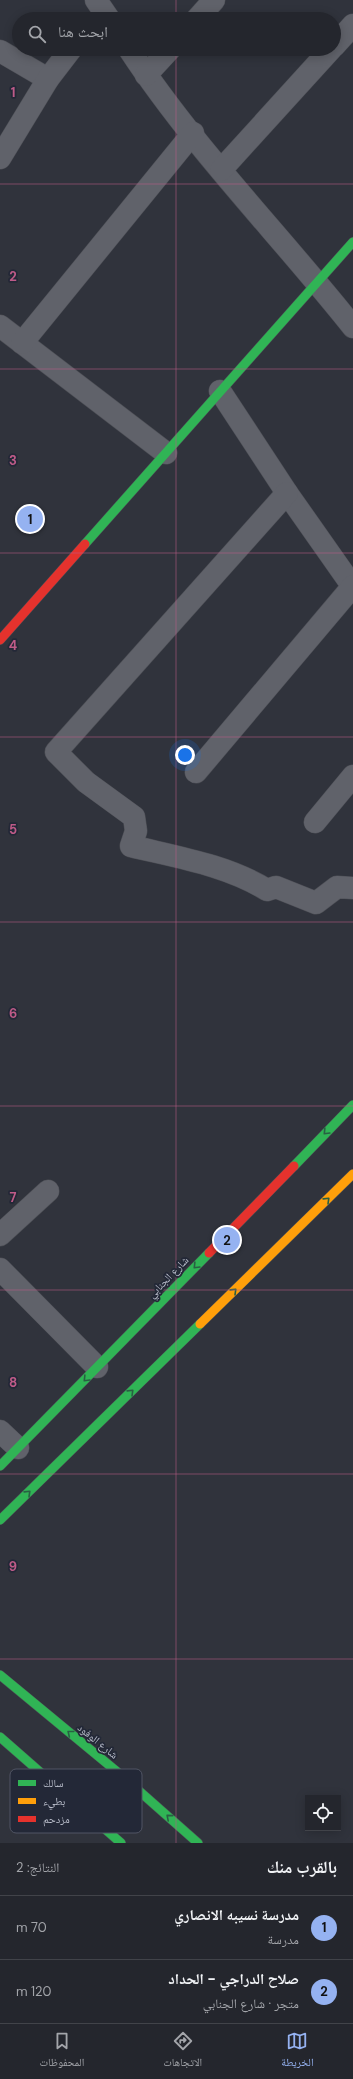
<!DOCTYPE html>
<html lang="ar">
<meta charset="utf-8">
<style>
:root{--surface:#24262d;--page:#303239;--text:#f1f3f6;--muted:#a3a5aa;--line:#414349;--accent:#95b2f1}
body{margin:0;font-family:"DM Sans","Noto Naskh Arabic",sans-serif;background:var(--page);color:var(--text);direction:rtl}
.controls{position:absolute;right:12px;bottom:12px;display:grid;overflow:hidden;border-radius:0px;box-shadow:0 2px 10px #0003}
.controls button{width:36px;height:36px;display:grid;place-items:center;padding:0;border:0;border-bottom:1px solid var(--line);background:var(--surface);color:var(--text);font:20px sans-serif}
.you{position:absolute;left:185px;top:755px;width:14px;height:14px;margin:-10px;border:3px solid #fff;border-radius:50%;background:#1a73e8;box-shadow:0 0 0 6px #1a73e833}
.badge{display:grid;place-items:center;width:26px;height:26px;border-radius:50%;background:var(--accent);color:#111;font-size:13px;font-weight:700}
.pin{position:absolute;translate:-50% -50%;border:2px solid #fff;box-shadow:0 1px 4px #0006}
.list{margin:0;padding:0;list-style:none}
h2{display:flex;justify-content:space-between;align-items:center;height:52px;margin:0;padding:0 16px;font-size:17px}
h2 small{font-size:13px;font-weight:400;color:var(--muted)}
.list li{display:grid;grid-template-columns:26px 1fr auto;gap:12px;align-items:center;box-sizing:border-box;height:64px;padding:0 16px;border-top:1px solid var(--line)}
.list b{display:block;font-size:15px;white-space:nowrap}
.list p{margin:0;font-size:13px;white-space:nowrap;color:var(--muted)}
.list em{font-size:13px;font-style:normal;color:var(--muted)}
.icon{flex:none;width:22px;height:22px;fill:none;stroke:currentColor;stroke-width:2;stroke-linecap:round;stroke-linejoin:round}
.map{position:relative;flex:none;width:353px;height:1843px;overflow:hidden;direction:ltr}
.search{position:absolute;background:var(--surface);box-shadow:0 2px 10px #0003;left:12px;right:12px;top:12px;height:44px;display:flex;align-items:center;gap:10px;box-sizing:border-box;padding:0 14px;border-radius:22px;color:var(--muted);font-size:15px}
.sheet{height:180px;background:var(--surface)}
nav{display:flex;justify-content:space-around;align-items:center;box-sizing:border-box;height:56px;border-top:1px solid var(--line);background:var(--surface);font-size:11px;color:var(--muted)}
nav a{display:grid;justify-items:center;gap:2px}
nav .on{color:var(--accent)}
.map>svg:first-child{display:block}
.lines{fill:none;stroke-linecap:round;stroke-linejoin:round}
.street-casing{stroke:#4c4e55;stroke-width:23}
.fast-casing{stroke:#4c4e55;stroke-width:10}
.slow-casing{stroke:#4c4e55;stroke-width:10}
.jam-casing{stroke:#4c4e55;stroke-width:10}
.street{stroke:#60626a;stroke-width:22}
.fast{stroke:#30b455;stroke-width:9}
.slow{stroke:#ff9f0a;stroke-width:9}
.jam{stroke:#e5322d;stroke-width:9}
.oneway{stroke:#286043}
.grid{fill:none;stroke:#bf5b88;stroke-width:1;stroke-opacity:0.55}
.labels{text-anchor:middle;dominant-baseline:central;stroke-width:3.5;stroke-linejoin:round;paint-order:stroke}
.street-label{font-size:11px;fill:#bbbfcc;stroke:#232837}
.key{fill:#232837;stroke:#515564;stroke-width:1}
.key-label{font-size:11px;fill:#bbbfcc}
.grid-label{font-size:13px;text-anchor:middle;font-weight:bold;fill:#bf5b88;stroke:#232837;stroke-width:3.5;stroke-linejoin:round;paint-order:stroke}
</style>
<div class="map">
<svg width="353" height="1843" viewBox="0 0 353 1843">
<rect width="100%" height="100%" fill="#30333c"/>
<g class="lines">
<g class="street-casing">
<g id="street">
<path d="M96,0l13,19"/>
<path d="M197,19l17,-19"/>
<path d="M334,46l19,-21"/>
<path d="M129,49c65,99 150,185 224,278"/>
<path d="M0,51l48,28"/>
<path d="M146,75l24,-26"/>
<path d="M0,158l48,-79 23,-30"/>
<path d="M221,170l110,-121"/>
<path d="M0,326l166,127"/>
<path d="M22,343l171,-210"/>
<path d="M220,391l67,102 66,94"/>
<path d="M287,493l-231,259 30,30 48,35 2,14 -5,15c45,11 96,19 136,44l9,-3 40,16 21,-16 16,1"/>
<path d="M196,772l157,-186"/>
<path d="M315,822l38,-46"/>
<path d="M0,1235l48,-44"/>
<path d="M0,1269l97,98"/>
<path d="M0,1431l18,17"/>
</g>
</g>
<g class="fast-casing">
<g id="fast">
<path d="M85,544l268,-302"/>
<path d="M294,1166l59,-61"/>
<path d="M0,1466l209,-213"/>
<path d="M0,1520l200,-196"/>
<path d="M0,1675l121,100 77,68"/>
<path d="M0,1737l121,106"/>
</g>
</g>
<g class="slow-casing">
<path id="slow" d="M200,1324l153,-150"/>
</g>
<g class="jam-casing">
<g id="jam">
<path d="M0,640l85,-96"/>
<path d="M209,1253l85,-87"/>
</g>
</g>
<use href="#street" class="street"/>
<use href="#fast" class="fast"/>
<use href="#slow" class="slow"/>
<use href="#jam" class="jam"/>
</g>
<defs><path id="oneway-chevron" d="M-2-3.5L2.5 0L-2 3.5" fill="none" stroke-width="1.6" stroke-linecap="round" stroke-linejoin="round"/></defs>
<g class="oneway">
<use href="#oneway-chevron" transform="translate(326 1132) rotate(134)"/>
<use href="#oneway-chevron" transform="translate(327 1200) rotate(-44)"/>
<use href="#oneway-chevron" transform="translate(196 1266) rotate(134)"/>
<use href="#oneway-chevron" transform="translate(234 1291) rotate(-44)"/>
<use href="#oneway-chevron" transform="translate(86 1379) rotate(134)"/>
<use href="#oneway-chevron" transform="translate(131 1392) rotate(-44)"/>
<use href="#oneway-chevron" transform="translate(28 1493) rotate(-44)"/>
<use href="#oneway-chevron" transform="translate(70 1733) rotate(-141)"/>
<use href="#oneway-chevron" transform="translate(169 1817) rotate(-139)"/>
</g>
<path class="grid" d="M176,0v19M176,49v1794M0,184h353M0,369h353M0,553h353M0,737h353M0,922h353M0,1106h353M0,1290h353M0,1474h353M0,1659h353"/>
<g class="labels">
<g class="street-label">
<text transform="translate(168 1277) rotate(-46)">شارع الجنابي</text>
<text transform="translate(98 1741) rotate(39)">شارع الوفود</text>
</g>
</g>
<rect x="10" y="1769" width="132" height="64" rx="6" class="key"/>
<rect x="18" y="1780" width="18" height="6" fill="#30b455"/>
<rect x="18" y="1798" width="18" height="6" fill="#ff9f0a"/>
<rect x="18" y="1816" width="18" height="6" fill="#e5322d"/>
<g class="key-label">
<text x="43" y="1787">سالك</text>
<text x="43" y="1805">بطيء</text>
<text x="43" y="1823">مزدحم</text>
</g>
<g class="grid-label">
<text x="13" y="97">1</text>
<text x="13" y="281">2</text>
<text x="13" y="465">3</text>
<text x="13" y="650">4</text>
<text x="13" y="834">5</text>
<text x="13" y="1018">6</text>
<text x="13" y="1202">7</text>
<text x="13" y="1387">8</text>
<text x="13" y="1571">9</text>
</g>
</svg>
<div class="controls">
<button><svg class="icon" aria-label="locate" viewBox="0 0 24 24"><circle cx="12" cy="12" r="6"/><path d="M12 2v4M12 18v4M2 12h4M18 12h4"/></svg></button>
</div>
<div class="you"></div>
<div class="pin badge" style="left:30px;top:519px">1</div>
<div class="pin badge" style="left:227px;top:1240px">2</div>
<div class="search"><svg class="icon" aria-label="search" viewBox="0 0 24 24"><circle cx="10" cy="10" r="6"/><path d="M15 15l6 6"/></svg>ابحث هنا</div>
</div>
<section class="sheet">
<h2>بالقرب منك<small>النتائج: 2</small></h2>
<ul class="list">
<li><span class="badge">1</span><div><b>مدرسة نسيبه الانصاري</b><p>مدرسة</p></div><em>70 m</em></li>
<li><span class="badge">2</span><div><b>صلاح الدراجي - الحداد</b><p>متجر · شارع الجنابي</p></div><em>120 m</em></li>
</ul>
</section>
<nav>
<a class="on"><svg class="icon" aria-label="map" viewBox="0 0 24 24"><path d="M3 6l6-2 6 2 6-2v14l-6 2-6-2-6 2zM9 4v14M15 6v14"/></svg>الخريطة</a>
<a><svg class="icon" aria-label="directions" viewBox="0 0 24 24"><path d="M12 3l9 9-9 9-9-9zM9 14v-3h6M13 9l2 2-2 2"/></svg>الاتجاهات</a>
<a><svg class="icon" aria-label="saved" viewBox="0 0 24 24"><path d="M7 4h10v16l-5-4-5 4z"/></svg>المحفوظات</a>
</nav>
